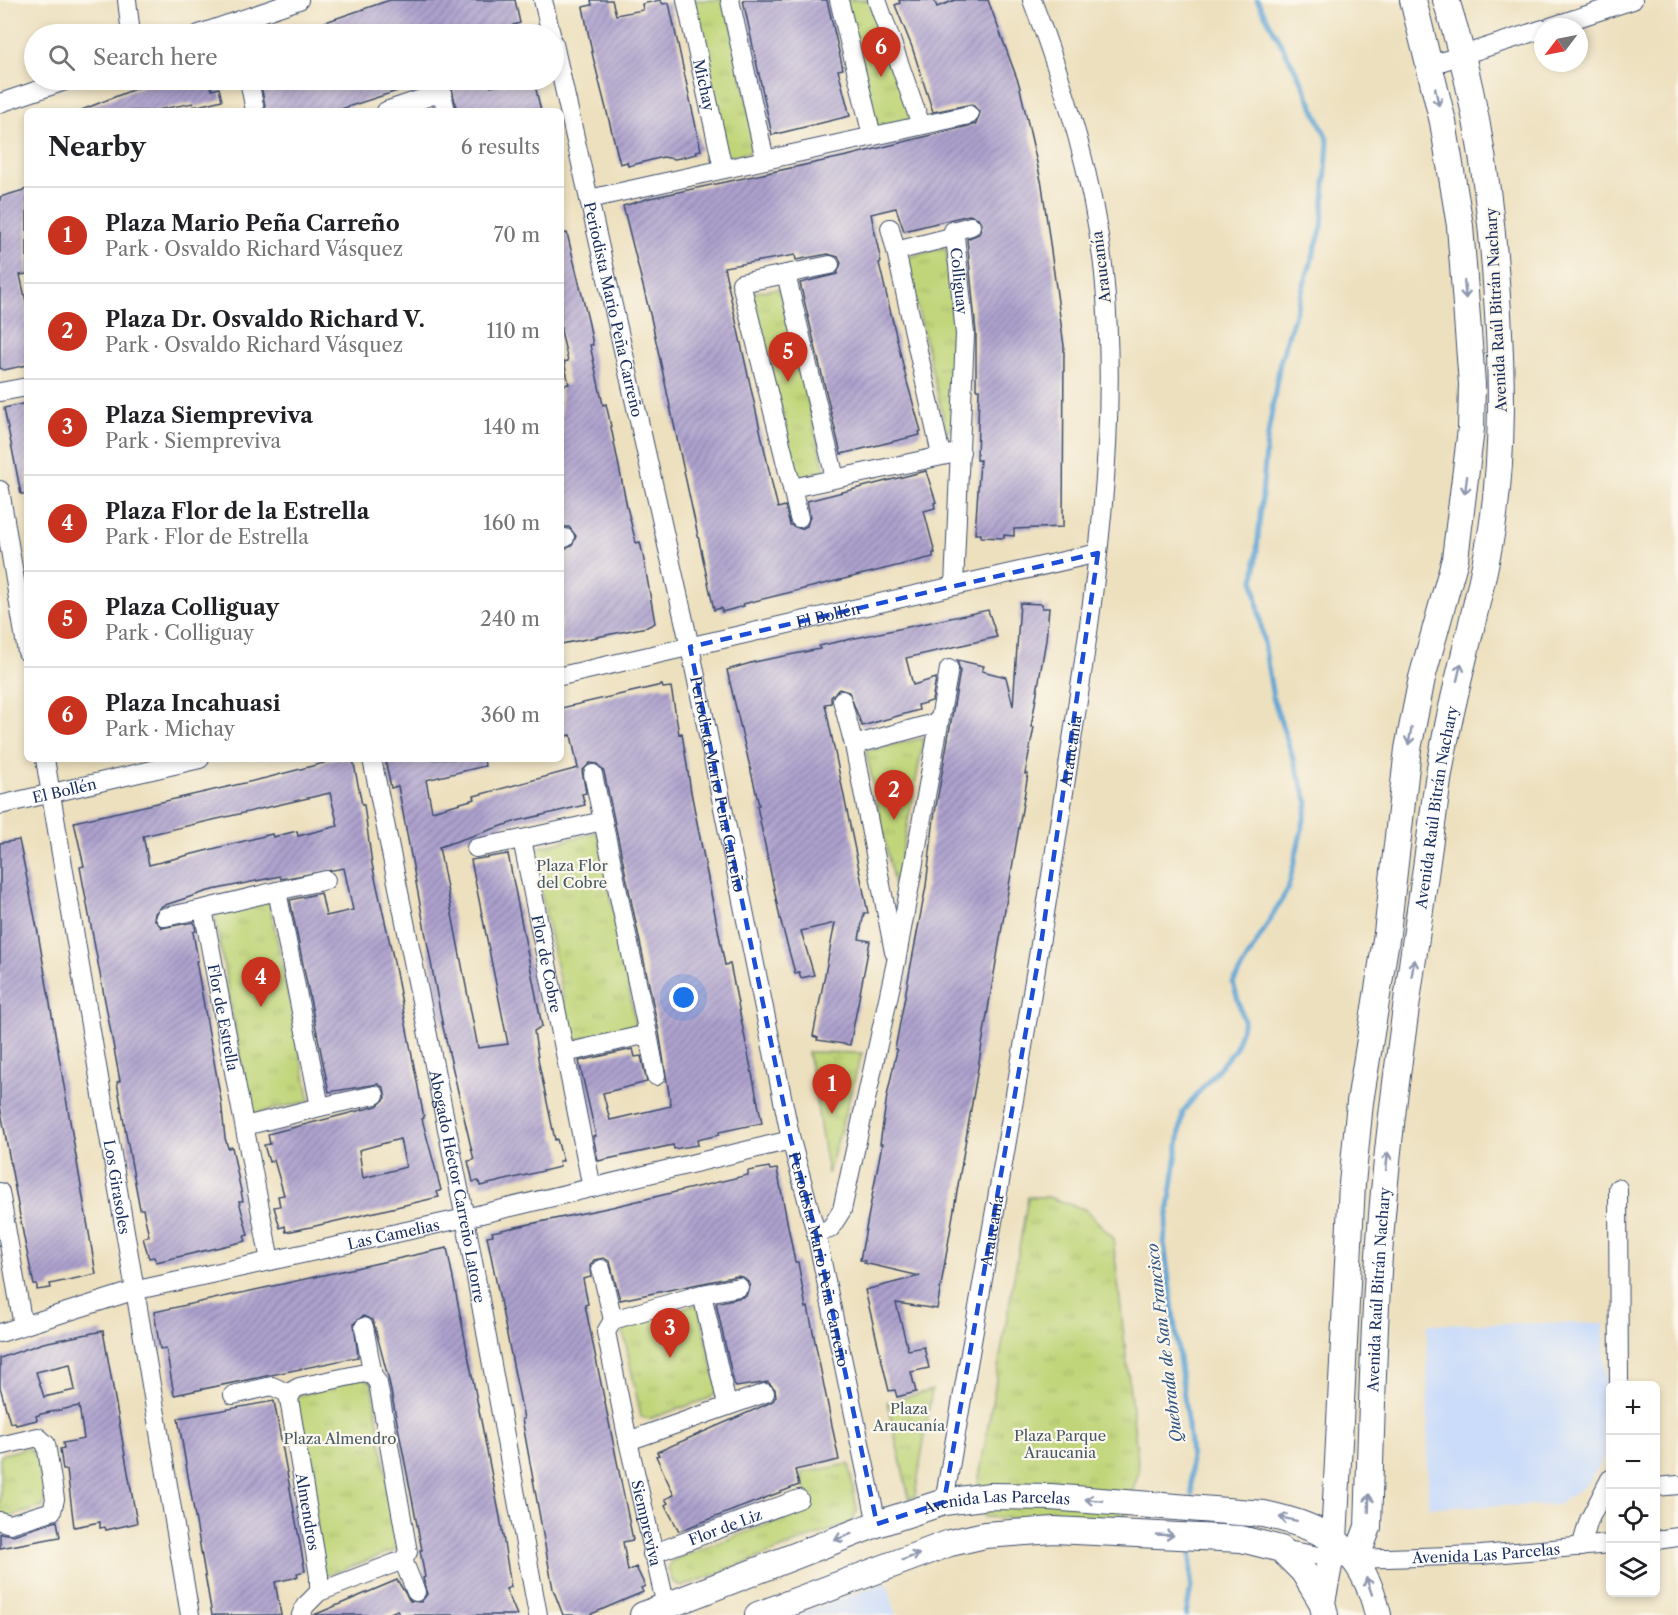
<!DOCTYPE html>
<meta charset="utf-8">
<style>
:root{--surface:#fff;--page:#f6f6f6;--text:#202124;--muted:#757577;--line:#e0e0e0;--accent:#c8321e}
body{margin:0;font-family:"Libre Caslon Text",serif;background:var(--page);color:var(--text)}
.controls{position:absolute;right:18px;bottom:18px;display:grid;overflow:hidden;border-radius:9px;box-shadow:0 3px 9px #0003}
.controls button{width:54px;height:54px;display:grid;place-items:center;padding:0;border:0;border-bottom:2px solid var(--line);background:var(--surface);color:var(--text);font:30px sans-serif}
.compass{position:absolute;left:1534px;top:18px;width:54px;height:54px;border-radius:50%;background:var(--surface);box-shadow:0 3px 9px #0003;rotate:238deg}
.you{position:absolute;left:684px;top:998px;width:21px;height:21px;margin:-15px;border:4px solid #fff;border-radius:50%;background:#1a73e8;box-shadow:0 0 0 9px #1a73e833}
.badge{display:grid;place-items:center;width:39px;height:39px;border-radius:50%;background:var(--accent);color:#fff;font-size:20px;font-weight:700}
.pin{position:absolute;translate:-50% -50px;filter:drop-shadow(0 2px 3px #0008)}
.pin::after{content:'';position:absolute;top:32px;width:21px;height:18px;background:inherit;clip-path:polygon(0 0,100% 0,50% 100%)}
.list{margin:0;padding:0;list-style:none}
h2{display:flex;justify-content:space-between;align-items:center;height:78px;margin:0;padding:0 24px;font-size:26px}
h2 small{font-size:20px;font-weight:400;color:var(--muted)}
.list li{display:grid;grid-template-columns:39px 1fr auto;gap:18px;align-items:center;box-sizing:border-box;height:96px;padding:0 24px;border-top:2px solid var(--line)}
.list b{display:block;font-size:22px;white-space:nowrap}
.list p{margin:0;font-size:20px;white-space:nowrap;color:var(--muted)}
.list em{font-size:20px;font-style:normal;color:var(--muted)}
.icon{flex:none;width:33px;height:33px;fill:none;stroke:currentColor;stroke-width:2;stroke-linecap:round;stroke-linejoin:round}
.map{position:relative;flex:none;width:1678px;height:1615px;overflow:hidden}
.search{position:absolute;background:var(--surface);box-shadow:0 3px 9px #0003;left:24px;top:24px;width:540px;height:66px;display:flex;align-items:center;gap:15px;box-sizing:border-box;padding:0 21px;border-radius:33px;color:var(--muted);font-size:22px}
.panel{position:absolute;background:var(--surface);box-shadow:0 3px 9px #0003;left:24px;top:108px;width:540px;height:654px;border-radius:9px}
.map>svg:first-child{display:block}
.built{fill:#cadcf9}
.park{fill:url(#park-tufts);stroke:#6e826c;stroke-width:1.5}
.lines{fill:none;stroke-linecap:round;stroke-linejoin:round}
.stream{stroke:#5fa4d4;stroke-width:5}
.building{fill:url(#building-hatch);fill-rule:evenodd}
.street-casing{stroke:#3a4a6c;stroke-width:20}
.secondary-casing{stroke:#3a4a6c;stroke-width:28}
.street{stroke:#fff;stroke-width:18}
.secondary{stroke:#fff;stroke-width:26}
.oneway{stroke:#8d97ae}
.marked{fill:none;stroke:#1d4ed8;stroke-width:4.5;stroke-dasharray:12 8;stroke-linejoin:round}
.labels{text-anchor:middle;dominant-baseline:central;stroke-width:4.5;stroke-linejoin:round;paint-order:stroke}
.street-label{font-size:15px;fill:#1b2f5e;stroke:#fbf7ec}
.park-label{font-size:15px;fill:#445865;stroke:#fbf7ec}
.water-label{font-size:16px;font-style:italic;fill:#335887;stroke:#fbf7ec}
</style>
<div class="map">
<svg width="1678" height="1615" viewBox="0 0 1678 1615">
<defs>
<pattern id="park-tufts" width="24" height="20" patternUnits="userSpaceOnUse" patternTransform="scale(1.5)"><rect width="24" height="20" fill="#c0d579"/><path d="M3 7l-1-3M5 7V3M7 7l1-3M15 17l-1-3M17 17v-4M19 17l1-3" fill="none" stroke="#a4b76b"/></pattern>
<pattern id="building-hatch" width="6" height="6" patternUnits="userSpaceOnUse" patternTransform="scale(1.5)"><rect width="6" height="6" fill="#ada1cd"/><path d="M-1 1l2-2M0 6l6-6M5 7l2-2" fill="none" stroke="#8c84aa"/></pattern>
</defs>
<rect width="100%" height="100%" fill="#fbf7ec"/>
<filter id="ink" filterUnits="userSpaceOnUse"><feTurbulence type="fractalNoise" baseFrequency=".0167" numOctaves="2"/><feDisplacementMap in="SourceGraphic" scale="12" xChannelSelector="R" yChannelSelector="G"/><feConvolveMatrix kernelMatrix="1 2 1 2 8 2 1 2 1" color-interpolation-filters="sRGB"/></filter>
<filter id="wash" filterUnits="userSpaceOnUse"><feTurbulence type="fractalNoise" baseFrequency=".008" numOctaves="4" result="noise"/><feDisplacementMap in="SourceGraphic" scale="24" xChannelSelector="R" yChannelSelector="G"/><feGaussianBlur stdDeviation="1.35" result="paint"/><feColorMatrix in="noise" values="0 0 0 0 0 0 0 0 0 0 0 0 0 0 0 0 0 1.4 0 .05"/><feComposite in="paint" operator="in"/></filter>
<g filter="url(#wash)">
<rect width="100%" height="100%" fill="#ede0be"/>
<g class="built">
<path d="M1604,1323l2,134 -20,28 -28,20 -130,2 -1,-183z"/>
<path d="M887,1582l9,33h-101z"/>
</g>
<g class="park">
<path d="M689,0h37l32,151 -35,7z"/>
<path d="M844,0h28l43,123 -40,6z"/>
<path d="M946,247l10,91 -3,92h-7l-40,-172z"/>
<path d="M780,288l45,183 -28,8 -46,-186z"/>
<path d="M924,738l-29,151 -29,-138z"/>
<path d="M598,832l38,194 -64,15 -40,-192z"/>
<path d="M269,901l41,200 -59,13 -37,-201z"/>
<path d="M808,1052l54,1 -34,121z"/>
<path d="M1028,1197h20l38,13 27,28 26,233 -17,52 -138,-6 -7,-28z"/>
<path d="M698,1304l20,86 -8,8 -61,21 -8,-2 -19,-92z"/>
<path d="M364,1377l8,7 26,165 -75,28 -30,-180z"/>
<path d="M932,1390l-17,106 -6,2 -22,-96z"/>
<path d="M28,1448c13,10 20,43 15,59l-35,10 -8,-5v-57z"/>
<path d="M849,1464l8,47 -5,11 -170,65 -9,-5 -5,-14 5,-8 137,-52 -9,-35z"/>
</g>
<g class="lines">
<g class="stream">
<path d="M1192,1494l-2,-51 -26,-201 19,-131 52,-62 9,-28 -11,-38 55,-94 20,-86 -35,-105 -19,-116 13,-141 13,-79 42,-135 6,-86 -26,-59 -45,-82"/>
<path d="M1186,1615l5,-28v-33"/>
</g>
</g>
<g id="blocks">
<g class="building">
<path d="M390,0h125l5,23 -7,2 2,9h-219v-2z"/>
<path d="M591,0h21l4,15 27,-5 -1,-6 18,-4 3,4 6,-1 32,147 -5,1 1,3 -22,5 -12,-2 -35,9 -1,-4 -7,2 -27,-107 -10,-50 9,-2z"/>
<path d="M743,0h84l16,69 -5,1 12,46 -78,19z"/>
<path d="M899,0h35l3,7 18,-7h33l31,84 23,101 22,161 -1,181 -49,2v7l-10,-1v3l-23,-1v-3h-6l5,-74h-3l2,-71h-3v-56l-9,-94 12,-5 3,-10 -4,-6 -9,-3 -65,16 -8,-23 -25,6 10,48 -2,1 28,119 14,49 -2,1 1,3 -79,19 -41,-171 37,-9 4,-11 -3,-6 -10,-3 -32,6 -1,-5 -71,12 49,221 5,20 7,-2 5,19 11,4 6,-3 3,-10 -3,-15 119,-30 10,31 -2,1 1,5 -11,3 11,42h-2v4l-190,47 1,2 -22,6 -1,-4 -7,2 -63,-292 -28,-112 27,-8 197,-42 129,-32 4,-11 -8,-9 -39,8 -21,-65 -17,-42 5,-2z"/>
<path d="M170,80h40l2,10 7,-2 3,12 -28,7 -1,-4 -41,8h-73l66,-26z"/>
<path d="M260,80h133l4,11 -62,20h-69z"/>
<path d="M450,80h39l2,7 34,-7 2,3 7,-2 7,30h-30l-1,-5 -20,5h-33z"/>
<path d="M27,189v85l-7,1 7,31v59l-23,5 -4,-2v-171z"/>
<path d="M567,233l22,91 4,21h-3l13,60 3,-1 3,13 18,90 9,36 4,-1 3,13 12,68 -8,4 -86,17v-94l11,-4 4,-10 -7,-9h-8v-142l8,-1 -5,-22 4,-1 -7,-30v-97z"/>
<path d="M27,403v91h-6l-17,-86z"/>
<path d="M1020,603l22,1v4h7l-3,32 -15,87h3l-9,47h3l-91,535 -41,-6 12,47 16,-3 5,21 -18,4 5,20 -19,5 -2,-7 -6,1 -24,-101 55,-14 -56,-13 1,-2 -5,-1 22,-116h-2l7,-48 10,-46 -2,-1 31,-163 8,-68 26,-147 -3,-11 27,6 -2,5 24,6 7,29z"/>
<path d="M988,610l9,27 -91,21 7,27 23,-7 -4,23 -14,4 1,5 -57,16 -13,-34 -10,-3 -8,8v6l-6,1 43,209h-4l-5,26 11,2 -20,104 -33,-5 1,-2 -5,-2 22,-113 -34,8 13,44 -13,3 -2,-6 -4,1 -15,-55 -23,-112 2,-1 -32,-135 27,-8 66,-13 -1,-3 13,-3z"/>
<path d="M662,685l1,3 8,-1 8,47 3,-1 9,59 34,173 5,-1 32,159 -43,9v3l-22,5 1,5 -24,4 -1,-4 -75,16 -5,-25h3l-17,-75 54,-12 2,8 6,-1 6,26 -44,11 7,27 61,-14 -12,-74 -55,-260 -7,-8 -7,-1 -8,8 4,22 -4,1 3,11 -68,16 -78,26 39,201 30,-4 -37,-184 37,-6 34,172 -8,5 5,33 16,76 2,-1 6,22h-4l1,6 -80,19 -1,-5 -6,1 -5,-21 6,-1 -31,-133 -45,-241 -7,2 -6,-29h99l1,7 -59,14 6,31 43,-12 -1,-3 104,-28 -7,-33 -10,2v-29z"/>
<path d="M331,759h22l9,46h2l8,59 21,93 31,161 -2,1 19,71 -4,2 2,5 -128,30 -25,5 -1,-6 -5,2 -6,-21 6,-1 -2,-10 6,-1 -10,-35 -5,2 -5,-17 6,-1 -2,-10 109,-28 9,-8 -2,-10 -6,-4 -49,8 -39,-192 31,-7 5,23 27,-6 -9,-42 -63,11 -1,-3 -72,15 -46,15 -7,7 -1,6 8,9 32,-6 2,9 -3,1 5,29h-2l25,139 4,38 3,10 4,-1 11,54h-4l9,34 -4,1 2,5 -90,21 -2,-5 -5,1 -6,-20 6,-2 -6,-27h-3l-15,-80 -8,-47 3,-1 -40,-214 4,-1 -10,-44 192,-44 58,-15 -1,-2zM330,793l8,33 -40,10 -1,-5 -24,6 -1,-3 -123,31 -6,-29zM400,1139l6,28 -43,11 -4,-28z"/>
<path d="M19,840l19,93 58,341 -46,10 1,4 -14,2v-5h-3l-10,-47 -24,-132v-263z"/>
<path d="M769,1167l1,3 7,-1 18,93h3l8,46 2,-1 31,153 -44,10 4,15 -120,46 -14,-26 3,-2 -3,-4 9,-4 -18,-39 3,-1 -2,-3 106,-46 10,-5 3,-5 -1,-7 -7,-7 -32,5 -2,-3 -18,-81 30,-7 4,-12 -7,-7 -6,-1 -117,24 -10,-38 -6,-4 -10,2 -4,6 1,11 -8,2 5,25 -3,1 48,235 -10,2 5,29 8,-4 9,19 -4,2 2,4 -54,23h-26l-10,-26 -31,-170h2l-37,-183 6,-1 -1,-3 120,-25 136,-32v-4z"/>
<path d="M447,1248l53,269 11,70 -5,2 11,26h-118l-2,-5 -11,5h-72l83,-35 13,21 11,1 6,-8 -4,-16 2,-1 -5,-27h2l-33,-169 -16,-61 -10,-4 -9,7 4,34 -184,38 -8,-47 -6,1 -6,-37z"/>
<path d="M103,1331l34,192 -31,7 -1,-3 -5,1v-6l-26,5 -7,-57h-4l-3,-21 4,-1 -1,-5 21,-4 -5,-33 -38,8 -5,2 1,4 -21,5 -1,-3 -5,1 -10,-36v-29l43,-15zM70,1364l5,26 -31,7 -8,-25z"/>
<path d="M274,1401l31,170 -8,2 1,4 -23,5 6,33h-69l-34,-197z"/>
<path d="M57,1521l3,16 -60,11v-15l13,2z"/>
</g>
</g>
</g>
<g filter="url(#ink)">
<use href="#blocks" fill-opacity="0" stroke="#3a4a6c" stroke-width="1.5"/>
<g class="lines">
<g class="street-casing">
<g id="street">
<path d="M127,0l4,34"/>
<path d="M543,0l8,34"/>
<path id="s1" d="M686,0l37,169"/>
<path d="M730,0l35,160"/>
<path d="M839,0l33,136"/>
<path d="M877,0l44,125"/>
<path d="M1550,27l83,-27"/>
<path d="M199,34l100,-34"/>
<path id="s2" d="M554,44l136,603 101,493 25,93 61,291"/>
<path d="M1431,65l112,-36"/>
<path d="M249,80l6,31"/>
<path d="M439,80l7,31"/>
<path d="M0,103l68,-23"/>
<path d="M386,111l56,-19"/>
<path d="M589,199l380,-84"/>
<path d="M890,228l6,23"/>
<path d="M951,237l2,-6 18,-5"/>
<path d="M786,274l44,-9"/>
<path d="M0,392l27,-5"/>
<path id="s3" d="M941,455l-45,-204 59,-15 10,98 -11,252"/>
<path d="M835,478l-49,-204 -45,9 51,205 169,-36"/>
<path d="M792,488l7,30"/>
<path d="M0,490l27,162"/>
<path d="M561,539l4,-1"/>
<path id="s4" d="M561,676l537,-123"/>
<path d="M842,700l12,45 40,207"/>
<path d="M854,745l84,-23"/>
<path id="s5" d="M45,759l145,856"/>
<path id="s6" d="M372,759l93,459 73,397"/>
<path d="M593,774l10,47"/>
<path id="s7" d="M0,805l200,-46"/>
<path d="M476,848l46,-9"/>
<path d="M277,891l49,-11"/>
<path d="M165,917l38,-8"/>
<path d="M648,1034l8,42"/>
<path id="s8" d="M565,1053l83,-19 -45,-213 -81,18 70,349"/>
<path d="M320,1107l55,-12"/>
<path id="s9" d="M245,1126l75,-19 -43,-216 -74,18 67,352"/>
<path d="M1618,1188l1,198"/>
<path d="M0,1192l23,134"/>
<path d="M816,1233l14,-4 12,-19 54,-248 53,-293"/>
<path d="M601,1269l12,51"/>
<path d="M739,1287l-37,7 -89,26 -7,12 22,109 137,-48"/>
<path d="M702,1294l25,111"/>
<path d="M364,1327l9,49"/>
<path id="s10" d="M0,1333l133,-42 332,-73 326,-78"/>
<path d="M233,1395l39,-9 19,9"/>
<path id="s11" d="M628,1441l38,165"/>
<path d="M0,1446l38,-9 8,7 9,55 -3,12 -42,13 -10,-3"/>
<path d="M1656,1487l22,-2"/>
<path id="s12" d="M944,1502c41,-236 84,-473 120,-710 26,-171 57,-345 40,-518 -10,-94 -38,-186 -72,-274"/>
<path d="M1656,1540l22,-3"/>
<path d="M1581,1547l8,-27 21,-41"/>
<path id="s13" d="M1281,1549l50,9 25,1 125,-4 129,-11"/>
<path id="s14" d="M652,1554l147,-55"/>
<path d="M403,1560l13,32"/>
<path id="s15" d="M301,1615l4,-9 14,-14 84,-32 5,-8 -30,-169 -5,-7 -8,-3 -66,14 -7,4 -3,8 30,177v16"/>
</g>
</g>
<g class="secondary-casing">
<g id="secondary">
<path id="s16" d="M1356,1559l12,-32c4,-118 6,-238 18,-356 12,-126 34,-251 50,-377 12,-90 41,-176 56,-265 12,-79 10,-153 5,-232 -6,-100 -20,-201 -51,-297"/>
<path id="s17" d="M643,1615l234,-91 67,-22 46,-6 60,1 214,17c64,14 99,34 114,101"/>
<path d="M758,1615l192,-72 35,-8 69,-5 187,9 40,10 22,22 19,31"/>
<path d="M1325,1615l-3,-13 12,-62 18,-356 8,-82 27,-169 21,-184 14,-71 33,-119 16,-130 1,-45 -12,-158 -17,-104 -30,-122"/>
</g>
</g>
<use href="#street" class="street"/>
<use href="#secondary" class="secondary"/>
</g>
<defs><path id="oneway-shaft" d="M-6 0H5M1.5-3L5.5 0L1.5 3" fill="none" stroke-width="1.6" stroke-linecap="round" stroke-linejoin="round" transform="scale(1.5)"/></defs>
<g class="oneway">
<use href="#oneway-shaft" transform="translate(1437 97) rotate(78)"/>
<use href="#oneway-shaft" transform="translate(1465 290) rotate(85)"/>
<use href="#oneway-shaft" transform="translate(1466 485) rotate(97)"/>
<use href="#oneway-shaft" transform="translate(1459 672) rotate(-77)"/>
<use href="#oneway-shaft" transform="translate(1410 736) rotate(100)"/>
<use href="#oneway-shaft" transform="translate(1413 968) rotate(-80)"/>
<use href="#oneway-shaft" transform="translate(1387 1161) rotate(-84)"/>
<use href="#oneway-shaft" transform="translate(1094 1500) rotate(-175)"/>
<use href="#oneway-shaft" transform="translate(1369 1503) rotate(-88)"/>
<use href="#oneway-shaft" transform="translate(1288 1519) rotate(-168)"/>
<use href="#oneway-shaft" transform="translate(1165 1535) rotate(3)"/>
<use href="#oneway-shaft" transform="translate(843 1537) rotate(159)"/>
<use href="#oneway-shaft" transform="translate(911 1557) rotate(-20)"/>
<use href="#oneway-shaft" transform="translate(1369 1586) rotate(-109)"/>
</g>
</g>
<path class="marked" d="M1098,553l-57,391 -97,558 -67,22 -61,-291 -25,-93 -101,-493z"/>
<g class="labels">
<g class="street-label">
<text stroke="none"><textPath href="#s1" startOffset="87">Michay</textPath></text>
<text transform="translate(1101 267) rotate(-97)">Araucanía</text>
<text stroke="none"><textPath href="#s3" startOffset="315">Colliguay</textPath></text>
<text stroke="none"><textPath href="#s2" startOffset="272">Periodista Mario Peña Carreño</textPath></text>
<text transform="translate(1496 310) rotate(-93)">Avenida Raúl Bitrán Nachary</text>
<text stroke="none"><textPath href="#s4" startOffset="274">El Bollén</textPath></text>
<text stroke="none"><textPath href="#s12" startOffset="762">Araucanía</textPath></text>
<text stroke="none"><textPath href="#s2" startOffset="758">Periodista Mario Peña Carreño</textPath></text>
<text stroke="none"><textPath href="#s7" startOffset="66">El Bollén</textPath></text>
<text stroke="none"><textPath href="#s16" startOffset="758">Avenida Raúl Bitrán Nachary</textPath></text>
<text stroke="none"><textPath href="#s8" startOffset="513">Flor de Cobre</textPath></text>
<text stroke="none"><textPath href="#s9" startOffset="484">Flor de Estrella</textPath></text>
<text stroke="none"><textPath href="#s6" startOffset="436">Abogado Héctor Carreño Latorre</textPath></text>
<text stroke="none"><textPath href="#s5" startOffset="434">Los Girasoles</textPath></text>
<text stroke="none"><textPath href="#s12" startOffset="276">Araucanía</textPath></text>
<text stroke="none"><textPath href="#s10" startOffset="406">Las Camelias</textPath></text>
<text stroke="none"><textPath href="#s2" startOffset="1244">Periodista Mario Peña Carreño</textPath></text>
<text stroke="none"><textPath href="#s16" startOffset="272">Avenida Raúl Bitrán Nachary</textPath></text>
<text stroke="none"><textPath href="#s17" startOffset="374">Avenida Las Parcelas</textPath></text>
<text stroke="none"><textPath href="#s15" startOffset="516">Almendros</textPath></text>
<text stroke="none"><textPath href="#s11" startOffset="84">Siempreviva</textPath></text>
<text stroke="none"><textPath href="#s14" startOffset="78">Flor de Liz</textPath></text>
<text stroke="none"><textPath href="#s13" startOffset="206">Avenida Las Parcelas</textPath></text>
</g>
<g class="park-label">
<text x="572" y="865">Plaza Flor<tspan x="572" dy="17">del Cobre</tspan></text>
<text x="909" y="1408">Plaza<tspan x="909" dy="17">Araucanía</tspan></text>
<text x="1060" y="1435">Plaza Parque<tspan x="1060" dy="17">Araucania</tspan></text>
<text x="340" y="1438">Plaza Almendro</text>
</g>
<g class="water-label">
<text transform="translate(1164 1343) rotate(-97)">Quebrada de San Francisco</text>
</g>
</g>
</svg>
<div class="controls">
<button>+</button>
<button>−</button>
<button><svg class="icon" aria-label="locate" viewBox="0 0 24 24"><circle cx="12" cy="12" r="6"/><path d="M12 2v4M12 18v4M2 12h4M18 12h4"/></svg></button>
<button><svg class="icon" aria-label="layers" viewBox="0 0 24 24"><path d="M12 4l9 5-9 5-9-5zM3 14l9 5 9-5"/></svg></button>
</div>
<svg class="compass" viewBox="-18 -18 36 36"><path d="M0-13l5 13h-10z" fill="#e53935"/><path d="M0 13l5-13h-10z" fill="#757577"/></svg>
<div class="you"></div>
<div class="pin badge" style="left:832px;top:1114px">1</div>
<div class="pin badge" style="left:894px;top:820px">2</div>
<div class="pin badge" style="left:670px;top:1358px">3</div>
<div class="pin badge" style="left:261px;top:1007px">4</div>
<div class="pin badge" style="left:788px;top:382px">5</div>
<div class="pin badge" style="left:881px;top:77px">6</div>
<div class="search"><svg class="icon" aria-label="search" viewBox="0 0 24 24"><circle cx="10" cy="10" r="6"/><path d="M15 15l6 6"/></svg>Search here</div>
<section class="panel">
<h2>Nearby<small>6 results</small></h2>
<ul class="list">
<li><span class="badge">1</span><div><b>Plaza Mario Peña Carreño</b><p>Park · Osvaldo Richard Vásquez</p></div><em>70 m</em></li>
<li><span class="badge">2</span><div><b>Plaza Dr. Osvaldo Richard V.</b><p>Park · Osvaldo Richard Vásquez</p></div><em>110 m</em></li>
<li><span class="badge">3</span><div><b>Plaza Siempreviva</b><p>Park · Siempreviva</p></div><em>140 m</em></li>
<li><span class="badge">4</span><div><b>Plaza Flor de la Estrella</b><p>Park · Flor de Estrella</p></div><em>160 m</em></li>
<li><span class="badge">5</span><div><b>Plaza Colliguay</b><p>Park · Colliguay</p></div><em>240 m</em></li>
<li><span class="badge">6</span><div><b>Plaza Incahuasi</b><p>Park · Michay</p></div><em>360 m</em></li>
</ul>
</section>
</div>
